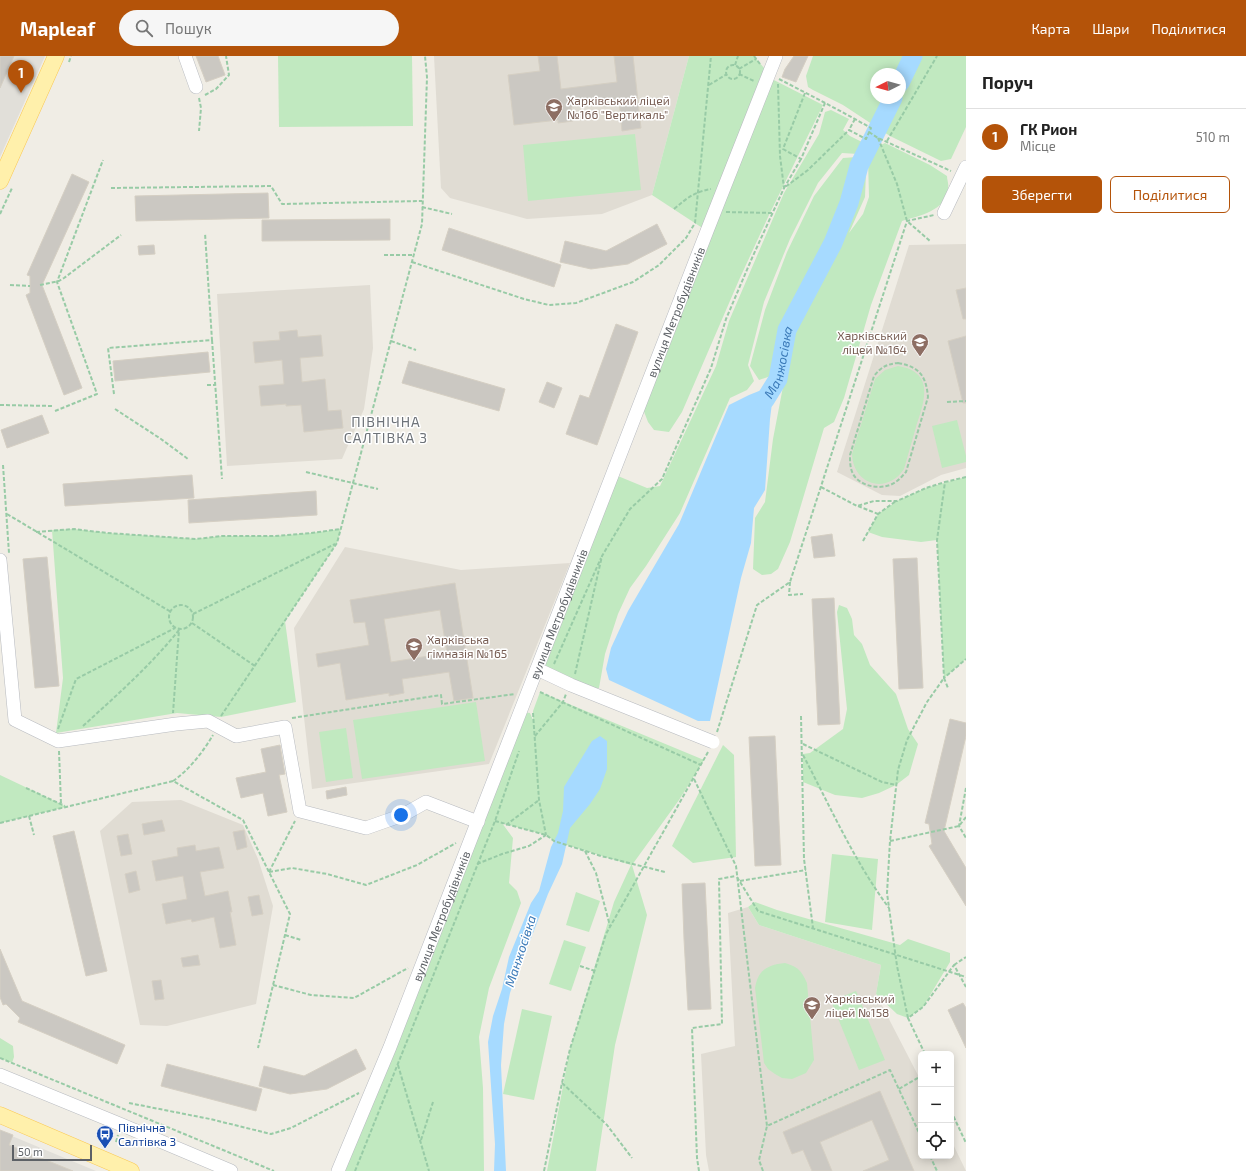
<!DOCTYPE html>
<html lang="uk">
<meta charset="utf-8">
<style>
:root{--surface:#fff;--page:#f6f6f6;--text:#222;--muted:#767676;--line:#e0e0e0;--accent:#b45309}
body{margin:0;font-family:"Exo 2",sans-serif;background:var(--page);color:var(--text)}
.controls{position:absolute;right:12px;bottom:12px;display:grid;overflow:hidden;border-radius:6px;box-shadow:0 2px 10px #0003}
.controls button{width:36px;height:36px;display:grid;place-items:center;padding:0;border:0;border-bottom:1px solid var(--line);background:var(--surface);color:var(--text);font:20px sans-serif}
.compass{position:absolute;left:870px;top:12px;width:36px;height:36px;border-radius:50%;background:var(--surface);box-shadow:0 2px 10px #0003;rotate:264deg}
.scale{position:absolute;left:12px;bottom:10px;width:80px;box-sizing:border-box;padding-left:4px;border:2px solid #5d6166;border-top:0;font-size:11px;line-height:14px;white-space:nowrap;color:#5d6166;-webkit-text-stroke:3px #fff;paint-order:stroke}
.you{position:absolute;left:401px;top:759px;width:14px;height:14px;margin:-10px;border:3px solid #fff;border-radius:50%;background:#1a73e8;box-shadow:0 0 0 6px #1a73e833}
.badge{display:grid;place-items:center;width:26px;height:26px;border-radius:50%;background:var(--accent);color:#fff;font-size:13px;font-weight:700}
.pin{position:absolute;translate:-50% -33px;filter:drop-shadow(0 1px 2px #0008)}
.pin::after{content:'';position:absolute;top:21px;width:14px;height:12px;background:inherit;clip-path:polygon(0 0,100% 0,50% 100%)}
.list{margin:0;padding:0;list-style:none}
h2{display:flex;justify-content:space-between;align-items:center;height:52px;margin:0;padding:0 16px;font-size:17px}
h2 small{font-size:13px;font-weight:400;color:var(--muted)}
.list li{display:grid;grid-template-columns:26px 1fr auto;gap:12px;align-items:center;box-sizing:border-box;height:56px;padding:0 16px;border-top:1px solid var(--line)}
.list b{display:block;font-size:15px;white-space:nowrap}
.list p{margin:0;font-size:13px;white-space:nowrap;color:var(--muted)}
.list em{font-size:13px;font-style:normal;color:var(--muted)}
.actions{display:flex;gap:8px;padding:12px 16px}
.actions a{flex:1;padding:9px 0;border:1px solid var(--accent);border-radius:6px;text-align:center;font-size:14px;color:var(--accent)}
.actions .main{background:var(--accent);color:#fff}
.icon{flex:none;width:22px;height:22px;fill:none;stroke:currentColor;stroke-width:2;stroke-linecap:round;stroke-linejoin:round}
.map{position:relative;flex:none;width:966px;height:1115px;overflow:hidden}
header{display:flex;align-items:center;gap:24px;box-sizing:border-box;height:56px;padding:0 20px;background:var(--accent);color:#fff}
header strong{font-size:19px}
nav{display:flex;gap:22px;margin-inline-start:auto;font-size:14px}
.search{width:280px;height:36px;background:var(--page);display:flex;align-items:center;gap:10px;box-sizing:border-box;padding:0 14px;border-radius:22px;color:var(--muted);font-size:15px}
main{display:flex}
aside{flex:1;background:var(--surface)}
.map>svg:first-child{display:block}
.industrial{fill:#e1dfd9}
.education{fill:#e0dcd3}
.green{fill:#c1e9c0;fill-rule:evenodd}
.water{fill:#a6daff}
.lines{fill:none;stroke-linecap:round;stroke-linejoin:round}
.river{stroke:#a6daff;stroke-width:19}
.building{fill:#cbc8c2;stroke:#d5cfc3;fill-rule:evenodd}
.minor-casing{stroke:#b8bbc0;stroke-width:14}
.major-casing{stroke:#fac954;stroke-width:17}
.path{stroke:#98cba6;stroke-width:2;stroke-dasharray:4 2;stroke-linecap:butt}
.minor{stroke:#fff;stroke-width:13}
.major{stroke:#fff0ab;stroke-width:16}
.minor-bridge-casing{stroke:#b8bbc0;stroke-width:14;stroke-linecap:butt}
.minor-bridge{stroke:#fff;stroke-width:13}
.labels{text-anchor:middle;dominant-baseline:central;stroke-width:3;stroke-linejoin:round;paint-order:stroke}
.education-label{font-size:12px;fill:#785e54;stroke:#fff;text-anchor:start}
.street-label{font-size:12px;fill:#5d6166;stroke:#fff}
.transit-label{font-size:12px;fill:#164399;stroke:#fff;text-anchor:start}
.water-label{font-size:13px;font-style:italic;fill:#3b7ab8;stroke:#fff}
.quarter-label{font-size:14px;letter-spacing:1px;fill:#6e7379;stroke:#fff}
</style>
<header>
<strong>Mapleaf</strong>
<div class="search"><svg class="icon" aria-label="search" viewBox="0 0 24 24"><circle cx="10" cy="10" r="6"/><path d="M15 15l6 6"/></svg>Пошук</div>
<nav><a>Карта</a><a>Шари</a><a>Поділитися</a></nav>
</header>
<main>
<div class="map">
<svg width="966" height="1115" viewBox="0 0 966 1115">
<rect width="100%" height="100%" fill="#f0ede5"/>
<g class="industrial">
<path d="M0,0h45l-45,101z"/>
<path d="M0,1075l96,40h-96z"/>
</g>
<g class="education">
<path d="M434,0h255l-37,139 -50,19 -75,5 -77,-21 -9,-10z"/>
<path d="M966,188v224l-25,7 -41,21 -18,-1 -45,-23 72,-227z"/>
<path d="M370,229l3,63 -9,61 -22,50 -115,7 -10,-172z"/>
<path d="M345,491l116,23 109,-7 -81,201 -177,25 -18,-161z"/>
<path d="M181,744l62,25 15,34 15,47 -17,98 -89,22 -27,-1 -40,-194 32,-29z"/>
<path d="M748,851l11,18 122,40 -5,29 45,87v75h30v-16l15,31h-257l-3,-16 -5,-101 34,-8 -7,-133z"/>
</g>
<g class="green">
<path d="M278,0h134l1,70 -134,1z"/>
<path d="M689,0h65l15,18 -62,157 -55,-36z"/>
<path d="M813,0h153v71l-15,32 -10,2 -51,-25 -47,-31 -30,-15 -5,-3 -2,-11zM876,18h24v24h-24z"/>
<path d="M770,22l53,27 -54,110 -30,65 -57,132 -13,20 -15,-2 -6,-8 -5,-13z"/>
<path d="M831,54l18,9 -6,11 7,6 14,7 -6,11 -16,-1 -24,30 -28,56 -26,63 -16,63 6,16 -7,9 -17,8 -50,115 -34,53 -16,22 -12,26 -13,40 -6,34h-8l-52,-25 74,-189 34,14 13,-2 56,-120 13,-45 55,-128 35,-59 6,-22z"/>
<path d="M635,78l6,56 -113,11 -5,-56z"/>
<path d="M885,87l45,22 17,11c0,4 2,8 1,12 -1,23 -30,28 -46,33l-31,84 -27,93 -10,24 -10,6 -34,114 -12,27 -7,5 -9,1 -9,-6 2,-51 10,-16 8,-63 13,-68 -27,9 -9,-14 15,-56 22,-58 27,-56 29,-38 14,-1 9,14 -1,26 -16,36 14,-19 6,-17 -1,-38 4,-10z"/>
<path d="M898,310c38,6 26,37 18,61 -4,14 -8,28 -12,42 -17,26 -51,16 -52,-15l23,-75 10,-9z"/>
<path d="M957,364l9,36v6l-24,6 -10,-42z"/>
<path d="M966,421v182l-22,19 -7,-138 -16,2 -39,-5 -14,-5 10,-18 19,-13 29,-13z"/>
<path d="M74,473l33,4 89,6 26,-3h53l36,-3 30,-4 -4,14 -52,78 11,81 -75,15 -44,-4 -121,20 7,-55 -11,-148z"/>
<path d="M839,549l8,3 5,11 2,16 8,9 8,21 26,29 12,35 10,15 -9,31 -13,10 -17,8 -17,5 -27,-3 -32,-13v-28l7,-1 33,-24 4,-20 -10,-97z"/>
<path d="M540,636l164,68 -25,40 -47,65 15,50 -32,130 -19,126h-49l23,-122 44,-147 17,-37 -77,-24 -8,-6 -44,-12 11,15 -4,45 8,8 4,12 -32,85 -10,49 4,51 1,83h-146l183,-459 9,1 3,7v-9z"/>
<path d="M476,646l9,59 -123,18 -9,-59z"/>
<path d="M346,672l7,50 -27,4 -7,-50z"/>
<path d="M723,689l11,10 2,102 -43,6 -21,-17z"/>
<path d="M0,719l61,29 5,3 -66,16z"/>
<path d="M832,798l46,5 -6,71 -47,-8z"/>
<path d="M576,836l24,9 -11,31 -23,-7z"/>
<path d="M755,846l22,8 123,35 8,-6 42,14v9l-27,45 -15,11 -11,-4 -21,-20 5,-29 -122,-40 -11,-18z"/>
<path d="M564,884l22,7 -15,44 -22,-7z"/>
<path d="M785,907c13,4 16,7 22,20l7,77 -8,13 -14,6 -10,-1 -7,-4 -7,-5 -4,-6 -9,-75c3,-18 12,-23 30,-25z"/>
<path d="M856,935l29,69 -26,10 -28,-69z"/>
<path d="M522,953l30,7 -18,84 -31,-6z"/>
<path d="M0,982l13,8 1,11 -2,6 -12,-5z"/>
</g>
<g class="water">
<path d="M778,323l-5,16 -3,24 -5,71 -11,18 -3,35 -10,35 -31,143h-12l-89,-41 -3,-11 5,-21 17,-37 51,-87 50,-119 20,-10 15,-6z"/>
<path d="M600,680l7,5v28l-7,20 -10,15 -20,24 -8,36 -14,30 -18,47 -10,22 -10,30 -6,31 -3,41 5,106h-12l1,-27 -7,-102 5,-26 9,-27 7,-32 22,-54 8,-12 12,-44 7,-14 5,-22 1,-24 28,-46z"/>
</g>
<g class="lines">
<g class="river">
<path d="M900,27l13,-27"/>
<path id="s1" d="M765,344l13,-21 9,-49 46,-87 16,-40 10,-37 34,-68"/>
</g>
</g>
<g class="building">
<path d="M0,0h14l-14,32z"/>
<path d="M196,0h22l7,19 -19,7z"/>
<path d="M538,0h19l4,33 56,-7 -3,-26h19l8,72 -19,3 -3,-30 -48,6 2,14 -15,2v-3l-44,5 -6,-50 32,-4z"/>
<path d="M794,0h14l-12,26 -14,-5 3,-8z"/>
<path d="M72,118l17,8 -47,103 40,103 -18,7 -38,-100 4,-2v-17l-3,-1z"/>
<path d="M268,137l1,25 -133,3 -1,-25z"/>
<path d="M390,163v21l-128,1v-21z"/>
<path d="M657,168l10,20 -39,20 -37,5 -31,-7 5,-21 41,10z"/>
<path d="M449,172l112,37 -7,22 -112,-37z"/>
<path d="M154,189l1,9 -16,1 -1,-9z"/>
<path d="M966,232v31h-3l-7,-29z"/>
<path d="M616,268l22,8 -41,113 -31,-11 14,-39 9,3z"/>
<path d="M297,274l1,7 23,-2 2,21 -23,2 2,24 23,-3 3,32 13,-1 2,18 -39,4 -3,-27 -15,1v-2l-25,2 -2,-20 25,-2 -2,-24 -27,3 -2,-21 27,-2 -1,-8z"/>
<path d="M966,280v67h-3l-15,-62z"/>
<path d="M208,296l2,20 -95,9 -2,-20z"/>
<path d="M409,305l96,28 -6,22 -97,-28z"/>
<path d="M547,326l15,6 -8,20 -15,-6z"/>
<path d="M42,359l7,18 -42,15 -6,-18z"/>
<path d="M192,419l2,23 -129,8 -2,-22z"/>
<path d="M316,435l1,24 -128,8 -1,-23z"/>
<path d="M832,478l3,22 -21,2 -3,-21z"/>
<path d="M47,501l12,129 -24,2 -12,-129z"/>
<path d="M917,502l6,130 -24,1 -6,-130z"/>
<path d="M455,527l18,115 -19,3 -5,-29 -47,7 2,14 -15,3v-3l-43,7 -6,-37 -22,4 -2,-13 53,-9 -4,-23 -11,1 -4,-23zM440,554l7,43 -56,9 -7,-43z"/>
<path d="M834,542l6,126 -22,1 -6,-126z"/>
<path d="M950,663l16,4v13l-22,95 22,37v38l-37,-60 3,-2 -3,-20 -4,-1z"/>
<path d="M775,680l6,129 -26,1 -6,-129z"/>
<path d="M280,689l5,29 -6,1 8,37 -19,4 -5,-23 -22,5 -5,-20 30,-6 -5,-23z"/>
<path d="M346,731l1,8 -20,4 -1,-8z"/>
<path d="M162,764l3,11 -21,4 -2,-11z"/>
<path d="M244,774l3,17 -10,3 -4,-18z"/>
<path d="M74,775l33,140 -21,5 -33,-140z"/>
<path d="M128,778l4,20 -11,2 -4,-20z"/>
<path d="M195,789l1,6 23,-4 5,21 -24,4 5,24 23,-5 4,21h-2l6,33 -16,3 -6,-31 -22,5 -1,-3 -25,5 -4,-20 25,-5 -4,-23 -27,5 -4,-20 26,-5 -1,-8z"/>
<path d="M136,815l4,19 -11,3 -4,-19z"/>
<path d="M705,827l6,126 -23,1 -4,-71 -2,-55z"/>
<path d="M259,839l4,19 -11,2 -4,-19z"/>
<path d="M0,893l22,52 103,44 -8,19 -99,-42 2,-4 -14,-14 -3,1 -3,-8z"/>
<path d="M198,899l2,10 -17,2 -2,-9z"/>
<path d="M161,924l3,19 -9,1 -3,-19z"/>
<path d="M963,947l3,5v40l-18,-38z"/>
<path d="M356,993l10,20 -39,20 -37,5 -31,-8 5,-20 40,10z"/>
<path d="M167,1008l95,25 -6,22 -95,-25z"/>
<path d="M880,1035l34,80h-51l26,-11 -17,-40 -52,22 12,29h-20l-9,-21 -11,4 -9,-22z"/>
<path d="M0,1074l13,5 -4,10 64,26h-73z"/>
</g>
<g class="lines">
<g class="minor-casing">
<g id="minor">
<path d="M185,0l11,31"/>
<path d="M944,157l22,-46"/>
<path d="M0,504l15,160 43,21 118,-17 32,-3 28,15 49,-9 15,84 66,17 37,-13 23,-13 52,20"/>
<path d="M0,1019l122,50 109,46"/>
<path id="s2" d="M338,1115l52,-124 317,-816 69,-175"/>
</g>
</g>
<g class="major-casing">
<g id="major">
<path d="M0,125l56,-125"/>
<path d="M0,1059l131,56"/>
</g>
</g>
<g class="path">
<path d="M754,0l6,8"/>
<path d="M69,6l2,-6"/>
<path d="M735,9l3,-9"/>
<circle cx="733" cy="16" r="7"/>
<path d="M739,13l17,-10"/>
<path d="M739,18l15,7"/>
<path d="M779,23c31,16 62,32 92,49l-5,11 -17,-9 6,-11"/>
<path d="M709,29l18,-11"/>
<path d="M805,37l-22,56 18,10 24,-56"/>
<path d="M205,39l11,-6 13,-14 -3,-19"/>
<path d="M199,42l2,10 -2,23"/>
<path d="M869,76l9,6 73,33"/>
<path d="M878,82l19,46 10,37 23,20"/>
<path d="M887,85l50,-85"/>
<path d="M801,103l-17,29 24,-18 41,-40"/>
<path d="M111,132l160,-2 11,18 140,-3"/>
<path d="M422,151l30,7"/>
<path d="M674,153c13,-11 20,-17 37,-20"/>
<path d="M726,156l47,1"/>
<path d="M0,158l12,-26"/>
<path d="M384,199h30"/>
<path d="M412,206l112,37 25,6 27,-2 57,-21 26,-17 27,-27 9,-15 16,-167"/>
<path d="M10,229l20,1"/>
<path d="M40,229l19,-4 5,-3 57,-43"/>
<path d="M212,284l10,139"/>
<path d="M391,285l25,9"/>
<path d="M898,307c22,4 28,13 30,34l-22,75c-3,3 -6,7 -9,9 -12,10 -36,7 -44,-7 -3,-6 -3,-12 -3,-19l24,-79c7,-9 13,-12 24,-13z"/>
<path d="M207,329h8"/>
<path d="M114,338l-6,-46 104,-8 -7,-107"/>
<path d="M947,346l19,-1"/>
<path d="M0,349l53,1"/>
<path d="M115,353l46,30 27,20"/>
<path d="M55,355l42,-17 -40,-112 46,-122"/>
<path d="M3,409l6,88"/>
<path d="M306,416l72,17"/>
<path d="M966,421l-21,5 -8,58 7,138 22,-19"/>
<path d="M821,431l36,19 17,-5h23l29,-13 19,-6"/>
<path d="M858,450l20,8"/>
<path d="M7,458l164,98"/>
<path d="M36,476l38,-3 33,4 89,6 26,-3h53l36,-3 30,-4"/>
<path d="M863,485l15,-27 18,-13"/>
<path d="M790,526l-1,13 14,-1"/>
<circle cx="181" cy="561" r="12"/>
<path d="M193,558l142,-70"/>
<path d="M192,567l63,43"/>
<path d="M554,608l47,-106"/>
<path d="M575,618l27,-118 28,-47 32,-30 49,-111 15,-49 26,-61 32,-70 -4,-32 -2,-72"/>
<path d="M944,622l4,10"/>
<path d="M540,636l161,73"/>
<path d="M533,657l6,87 7,35"/>
<path d="M221,660l116,-173 85,-319 5,-147 -2,-21"/>
<path d="M801,660l3,143 9,69"/>
<path d="M292,662l149,-23 1,9 73,-10"/>
<path d="M83,670c34,-31 68,-61 96,-96l-6,83"/>
<path d="M58,673l18,-50 99,-51"/>
<path d="M717,676l40,-127 33,-23 117,-361 27,-6"/>
<path d="M535,680l28,-34 3,-8"/>
<path d="M803,688l79,38 14,3"/>
<path d="M59,695l2,53"/>
<path d="M803,699c27,51 51,106 86,153"/>
<path d="M694,723l42,87 31,260"/>
<path d="M173,725c16,-11 30,-29 40,-46"/>
<path d="M26,732l39,18"/>
<path d="M966,732l-7,38 7,12"/>
<path d="M29,760l5,19"/>
<path d="M495,765l51,14 8,6 47,15 64,16"/>
<path d="M0,767l173,-42 70,39 47,94 -32,134"/>
<path d="M506,769l33,-25"/>
<path d="M890,785l69,-15 7,-9"/>
<path d="M585,795l11,22 14,53"/>
<path d="M477,808l25,-10 27,-8 17,-11"/>
<path d="M269,816l23,-4 35,6 39,11 51,-20 39,-22"/>
<path d="M269,816l26,-51"/>
<path d="M737,821l21,34 208,66"/>
<path d="M740,825l66,-11"/>
<path d="M285,879l16,5"/>
<path d="M954,909l12,-8"/>
<path d="M580,910l15,5"/>
<path d="M273,929l38,10 43,3 54,-30"/>
<path d="M908,962l-11,-52 -10,-73 3,-52 8,-71 9,-30 20,-38 17,-24"/>
<path d="M925,998l-17,-36 15,-11 31,-42 12,22"/>
<path d="M0,1002l274,113"/>
<path d="M398,1009l31,106"/>
<path d="M562,1027l45,42 25,33"/>
<path d="M899,1033l22,-13"/>
<path d="M129,1047l81,16 61,15 20,-6 68,-35"/>
<path d="M951,1055l15,32"/>
<path d="M421,1084l12,-38"/>
<path d="M116,1086l2,-7"/>
<path d="M930,1100l7,15"/>
<path d="M355,1115l140,-350 24,-70"/>
<path d="M544,1115l18,-88 8,-34 36,-115 102,-182"/>
<path d="M699,1115l-2,-13 -5,-130 30,-4 -3,-145 17,-3"/>
<path d="M763,1115l-4,-11 8,-34 123,-56 31,67"/>
</g>
<use href="#minor" class="minor"/>
<use href="#major" class="major"/>
<g class="minor-bridge-casing">
<path id="minor-bridge" d="M537,613l34,16 142,57"/>
</g>
<use href="#minor-bridge" class="minor-bridge"/>
</g>
<defs>
<g id="school-pin" transform="scale(0.9)"><path d="M0 17L-7.5 6A9.5 9.5 0 1 1 7.5 6Z" fill="#8d6e63" stroke="#fff"/><path d="M0-5L7-2L0 1L-7-2ZM-4 1L0 2.5L4 1V4Q0 6-4 4Z" fill="#fff"/></g>
<g id="bus-pin" transform="scale(0.9)"><path d="M0 17L-7.5 6A9.5 9.5 0 1 1 7.5 6Z" fill="#1a4fb4" stroke="#fff"/><path d="M-5-6H5V4H4V6H2V4H-2V6H-4V4H-5ZM-3.5-4V0h7V-4ZM-3.5 1.2v1.5H-2V1.2ZM2 1.2v1.5H3.5V1.2Z" fill="#fff"/></g>
</defs>
<g fill-rule="evenodd">
<use href="#school-pin" x="554" y="51"/>
<use href="#school-pin" x="920" y="286"/>
<use href="#school-pin" x="414" y="590"/>
<use href="#school-pin" x="812" y="949"/>
<use href="#bus-pin" x="105" y="1078"/>
</g>
<g class="labels">
<g class="education-label">
<text x="567" y="44">Харківський ліцей<tspan x="567" dy="14">№166 "Вертикаль"</tspan></text>
<text x="907" y="279" text-anchor="end">Харківський<tspan x="907" dy="14">ліцей №164</tspan></text>
<text x="427" y="583">Харківська<tspan x="427" dy="14">гімназія №165</tspan></text>
<text x="825" y="942">Харківський<tspan x="825" dy="14">ліцей №158</tspan></text>
</g>
<g class="street-label">
<text stroke="none"><textPath href="#s2" startOffset="923">вулиця Метробудівників</textPath></text>
<text stroke="none"><textPath href="#s2" startOffset="599">вулиця Метробудівників</textPath></text>
<text stroke="none"><textPath href="#s2" startOffset="275">вулиця Метробудівників</textPath></text>
</g>
<g class="transit-label">
<text x="118" y="1071">Північна<tspan x="118" dy="14">Салтівка 3</tspan></text>
</g>
<g class="water-label">
<text stroke="none"><textPath href="#s1" startOffset="41">Манжосівка</textPath></text>
<text transform="translate(520 895) rotate(-72)">Манжосівка</text>
</g>
<g class="quarter-label">
<text x="386" y="365">ПІВНІЧНА<tspan x="386" dy="16">САЛТІВКА 3</tspan></text>
</g>
</g>
</svg>
<div class="controls">
<button>+</button>
<button>−</button>
<button><svg class="icon" aria-label="locate" viewBox="0 0 24 24"><circle cx="12" cy="12" r="6"/><path d="M12 2v4M12 18v4M2 12h4M18 12h4"/></svg></button>
</div>
<svg class="compass" viewBox="-18 -18 36 36"><path d="M0-13l5 13h-10z" fill="#e53935"/><path d="M0 13l5-13h-10z" fill="#767676"/></svg>
<div class="scale">50 m</div>
<div class="you"></div>
<div class="pin badge" style="left:21px;top:37px">1</div>
</div>
<aside>
<h2>Поруч<small></small></h2>
<ul class="list">
<li><span class="badge">1</span><div><b>ГК Рион</b><p>Місце</p></div><em>510 m</em></li>
</ul>
<div class="actions"><a class="main">Зберегти</a><a>Поділитися</a></div>
</aside>
</main>
